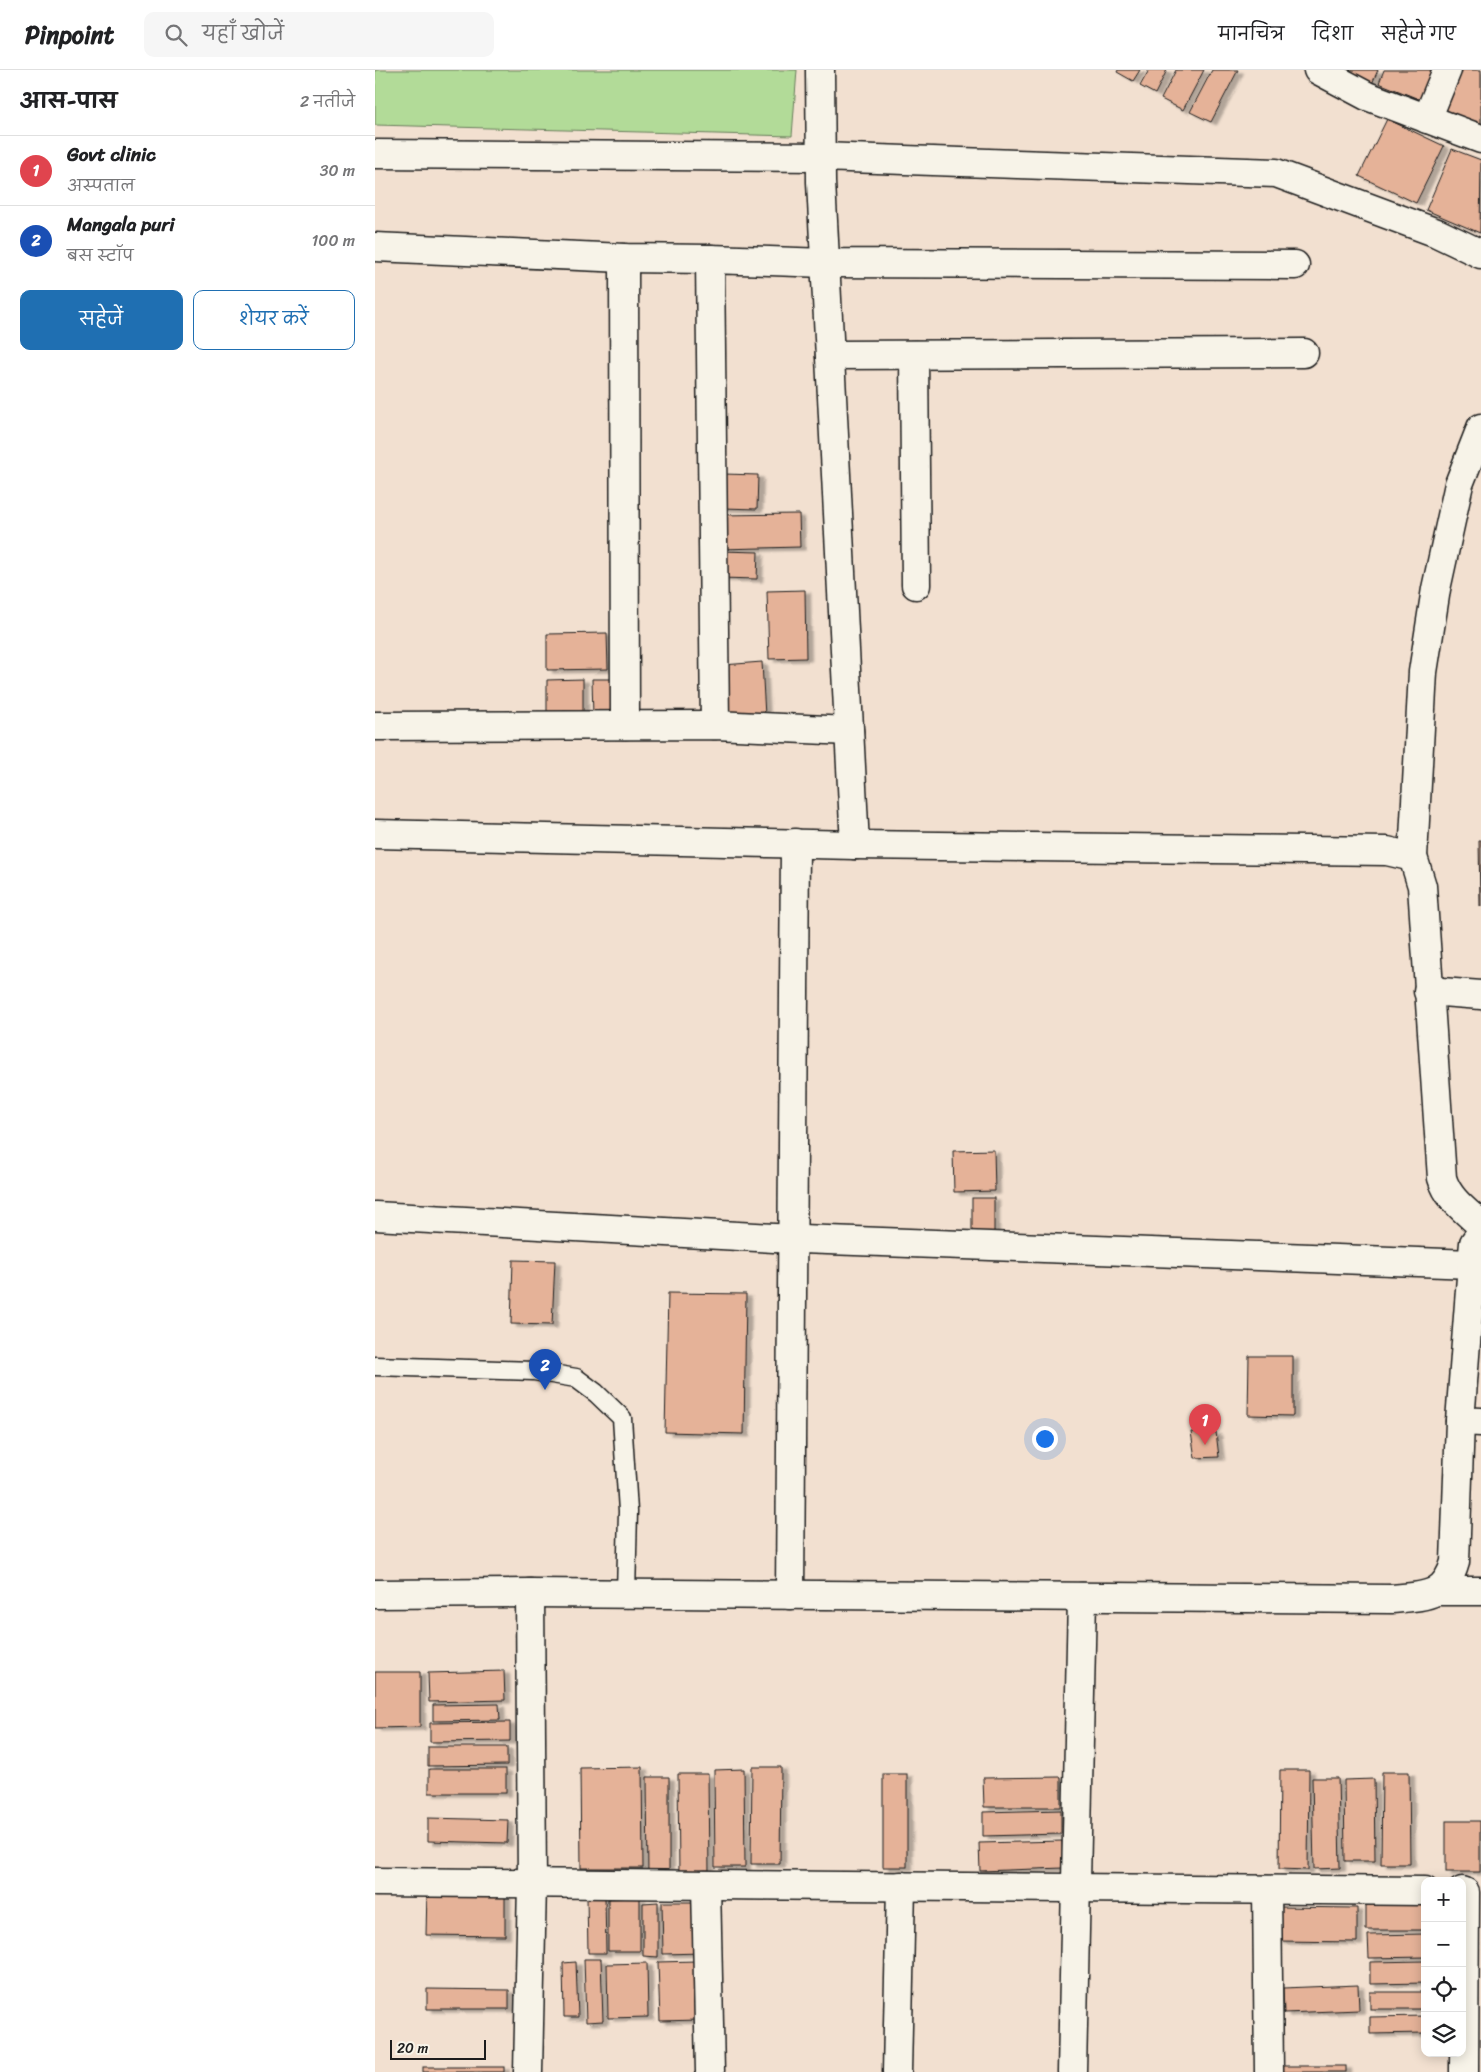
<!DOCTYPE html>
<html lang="hi">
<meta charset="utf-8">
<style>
:root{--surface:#fff;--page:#f6f6f6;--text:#202124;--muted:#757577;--line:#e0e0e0;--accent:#1f6fb2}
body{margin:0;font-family:Sriracha,"Playpen Sans Deva",sans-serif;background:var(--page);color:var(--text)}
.controls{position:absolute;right:15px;bottom:15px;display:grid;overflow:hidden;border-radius:10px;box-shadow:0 2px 12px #0003}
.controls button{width:45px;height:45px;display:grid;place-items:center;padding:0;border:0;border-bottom:1px solid var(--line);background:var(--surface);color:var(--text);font:25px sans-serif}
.scale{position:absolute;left:15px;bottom:12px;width:96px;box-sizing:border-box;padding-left:5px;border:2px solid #1c1c1c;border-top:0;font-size:14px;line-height:18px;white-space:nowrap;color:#1c1c1c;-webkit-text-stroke:4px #f7f3e8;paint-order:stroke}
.you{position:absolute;left:669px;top:1368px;width:18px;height:18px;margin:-12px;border:4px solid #fff;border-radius:50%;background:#1a73e8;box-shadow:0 0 0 8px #1a73e833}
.badge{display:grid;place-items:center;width:32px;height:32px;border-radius:50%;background:var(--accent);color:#fff;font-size:16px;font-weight:700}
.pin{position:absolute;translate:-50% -41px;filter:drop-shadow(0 1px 2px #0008)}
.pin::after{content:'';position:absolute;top:26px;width:18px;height:15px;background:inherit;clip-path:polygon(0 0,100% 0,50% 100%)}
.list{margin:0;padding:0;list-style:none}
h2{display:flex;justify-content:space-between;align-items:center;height:65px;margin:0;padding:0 20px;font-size:21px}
h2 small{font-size:16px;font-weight:400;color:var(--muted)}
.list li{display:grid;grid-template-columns:32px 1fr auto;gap:15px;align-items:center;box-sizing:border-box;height:70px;padding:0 20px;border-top:1px solid var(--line)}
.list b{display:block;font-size:19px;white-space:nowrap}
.list p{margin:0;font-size:16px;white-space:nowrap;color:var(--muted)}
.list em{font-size:16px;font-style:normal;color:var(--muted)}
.actions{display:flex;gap:10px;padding:15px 20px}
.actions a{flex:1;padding:11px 0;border:1px solid var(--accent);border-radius:10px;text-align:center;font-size:18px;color:var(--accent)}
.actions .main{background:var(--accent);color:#fff}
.icon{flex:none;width:28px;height:28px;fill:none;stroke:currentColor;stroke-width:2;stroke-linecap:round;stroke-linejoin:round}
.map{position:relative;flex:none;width:1106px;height:2002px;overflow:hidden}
header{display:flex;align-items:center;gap:30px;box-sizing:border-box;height:70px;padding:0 25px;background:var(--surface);border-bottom:1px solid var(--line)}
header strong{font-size:24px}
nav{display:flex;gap:28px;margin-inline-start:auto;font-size:18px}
.search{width:350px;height:45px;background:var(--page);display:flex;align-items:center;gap:12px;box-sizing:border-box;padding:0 18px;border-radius:10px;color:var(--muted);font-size:19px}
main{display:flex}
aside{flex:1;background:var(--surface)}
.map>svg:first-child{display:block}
.green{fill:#b2db98;stroke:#677c5a}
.building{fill:#e5b298;stroke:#1c1c1c;filter:url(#shadow)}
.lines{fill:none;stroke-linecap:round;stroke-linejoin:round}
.service-casing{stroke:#1c1c1c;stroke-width:21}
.minor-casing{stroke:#1c1c1c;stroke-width:31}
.tertiary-casing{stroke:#1c1c1c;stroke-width:31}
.service{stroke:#f7f3e8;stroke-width:18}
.minor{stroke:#f7f3e8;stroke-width:28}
.tertiary{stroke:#f7f3e8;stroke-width:28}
</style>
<header>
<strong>Pinpoint</strong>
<div class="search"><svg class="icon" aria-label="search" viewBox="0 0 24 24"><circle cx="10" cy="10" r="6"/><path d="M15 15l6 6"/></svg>यहाँ खोजें</div>
<nav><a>मानचित्र</a><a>दिशा</a><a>सहेजे गए</a></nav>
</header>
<main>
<aside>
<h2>आस-पास<small>2 नतीजे</small></h2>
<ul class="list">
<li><span class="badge" style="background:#e0444e">1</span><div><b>Govt clinic</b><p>अस्पताल</p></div><em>30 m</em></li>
<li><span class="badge" style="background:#1a4fb4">2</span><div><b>Mangala puri</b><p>बस स्टॉप</p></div><em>100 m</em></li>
</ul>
<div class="actions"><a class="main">सहेजें</a><a>शेयर करें</a></div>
</aside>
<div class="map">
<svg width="1106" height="2002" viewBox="0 0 1106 2002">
<defs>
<filter id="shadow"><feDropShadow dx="5.5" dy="3" stdDeviation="1" flood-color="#0004"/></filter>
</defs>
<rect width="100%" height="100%" fill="#f2e0d0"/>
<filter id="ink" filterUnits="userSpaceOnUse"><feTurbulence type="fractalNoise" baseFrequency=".02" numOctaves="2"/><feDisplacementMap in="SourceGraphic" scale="10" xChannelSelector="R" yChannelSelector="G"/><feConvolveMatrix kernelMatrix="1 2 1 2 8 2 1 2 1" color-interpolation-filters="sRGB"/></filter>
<g filter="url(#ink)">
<path class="green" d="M0,0h422l-5,66 -417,-11z"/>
<g class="building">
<path d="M743,0h22l-7,11 -16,-9z"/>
<path d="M774,0h18l-12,24 -15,-8z"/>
<path d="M801,0h28l-21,40 -22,-11z"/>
<path d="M837,0h26l-27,52 -21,-10z"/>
<path d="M962,0h41l-7,16z"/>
<path d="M1009,0h55l-13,32 -47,-19z"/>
<path d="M1084,0h22v56l-40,-18z"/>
<path d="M1012,49l57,27 -28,57 -57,-27z"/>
<path d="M1077,79l29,11 -1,73 -54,-23z"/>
<path d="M349,404l34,1 -1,34 -34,-1z"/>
<path d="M424,444l1,33 -79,2 -1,-34z"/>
<path d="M346,481l37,1 -1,27 -37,-1z"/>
<path d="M430,520l1,68 -37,1 -2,-68z"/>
<path d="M232,563l1,36 -61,1v-36z"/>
<path d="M387,592l3,54 -38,2 -4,-53z"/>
<path d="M208,609v38l-36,1v-38z"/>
<path d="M217,609h20l2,38h-21z"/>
<path d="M1104,770h2v66h-1z"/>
<path d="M619,1080l1,41 -41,1 -1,-41z"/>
<rect x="597" y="1128" width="22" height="45"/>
<path d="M138,1190l42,1 -3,64 -41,-1z"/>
<path d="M293,1223l78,1 -2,140 -79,-2z"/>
<path d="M874,1286h44v60l-45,-1z"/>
<path d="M816,1362h25l3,25 -24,1z"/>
<path d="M129,1601l1,29 -76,2 -1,-29z"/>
<path d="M0,1602h45v55l-45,1z"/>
<path d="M124,1634l1,16 -67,1v-16z"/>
<path d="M135,1652v19l-80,1v-19z"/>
<path d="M53,1677h79v18l-79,1z"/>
<path d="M267,1697l1,101h-62l-1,-100z"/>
<path d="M377,1697h29l-1,97h-29z"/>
<rect x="54" y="1699" width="77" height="24"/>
<path d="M369,1699l1,98h-30l-1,-97z"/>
<path d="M905,1700h29l-1,100 -29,-1z"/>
<path d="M1007,1702h27l1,92h-29z"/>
<path d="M303,1704h30l1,100h-30z"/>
<rect x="508" y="1704" width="24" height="93"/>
<path d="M272,1707h22v100h-21z"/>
<path d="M686,1707v30h-77l-1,-29z"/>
<path d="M937,1708h26l2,90 -26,1z"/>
<path d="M999,1709l1,82h-30l-1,-81z"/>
<path d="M686,1740v24l-78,2v-24z"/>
<path d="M53,1748l80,2 -1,23 -79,-2z"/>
<rect x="1071" y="1751" width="34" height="51"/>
<path d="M687,1771l1,27 -83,3 -1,-28z"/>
<path d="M52,1820l78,1v45l-79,-1z"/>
<path d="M230,1826l1,57h-18l-1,-56z"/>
<path d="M265,1828v53h-32v-52z"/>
<path d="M1050,1831v29h-59v-28z"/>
<path d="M283,1832v55l-15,-1v-53z"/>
<path d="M287,1832h38l2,51 -39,1z"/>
<path d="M904,1837l78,1v34l-78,-1z"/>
<path d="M1050,1864v23l-56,1 -1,-23z"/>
<path d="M209,1889h17l2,62 -17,1z"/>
<path d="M321,1891l2,59 -38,1 -2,-59z"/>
<path d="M1050,1891v22l-55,1v-22z"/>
<path d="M201,1892l2,55h-14l-1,-54z"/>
<path d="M272,1893l1,54 -40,1 -1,-54z"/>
<path d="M983,1915l1,25 -75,3 -1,-25z"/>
<path d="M52,1919l82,1v19h-82z"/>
<rect x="995" y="1922" width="55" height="17"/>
<path d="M1050,1946v17l-55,1v-17z"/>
<rect x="905" y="1996" width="66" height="6"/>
<rect x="48" y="1997" width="81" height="5"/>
</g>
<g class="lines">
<g class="service-casing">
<path id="service" d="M0,1296l159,5 42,7 20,15 26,25 6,93 -2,83"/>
</g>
<g class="minor-casing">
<g id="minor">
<path d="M445,0l1,112 34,663"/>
<path d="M943,0l49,26 114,43"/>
<path d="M1052,49l20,-49"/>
<path d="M0,84l446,3 455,16 161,60 44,21"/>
<path d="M0,177l249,11 86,1"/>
<path d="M249,188l1,467"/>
<path d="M455,285l474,-2"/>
<path d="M539,285l2,230"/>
<path d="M1106,358l-22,56 -23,105 -13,83 -10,185 9,29 20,292c6,21 24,33 39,47"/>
<path d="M340,655l-5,-466 115,4 470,2"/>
<path d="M0,656l340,-1 134,6"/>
<path d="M0,764l480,11 532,6 26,6"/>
<path d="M1053,921l53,4"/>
<path d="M0,1146l399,22 698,26"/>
<path d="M1085,1351l21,1"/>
<path d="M1065,1521h41"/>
<path d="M415,1525l5,-752"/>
<path d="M0,1812l1050,9"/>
<path d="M331,1815l4,187"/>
<path d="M892,1820l2,182"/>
<path d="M1087,1821l3,1 -1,180"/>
<path d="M153,2002l4,-189 -2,-290"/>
<path d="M522,2002l4,-186"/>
<path d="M697,2002l10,-475"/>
</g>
</g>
<g class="tertiary-casing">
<path id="tertiary" d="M0,1524l155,-1 861,6c33,-3 54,-1 64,-37l5,-141 12,-157 2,-21 7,-10"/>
</g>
<use href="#service" class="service"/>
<use href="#minor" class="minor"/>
<use href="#tertiary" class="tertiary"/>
</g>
</g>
</svg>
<div class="controls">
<button>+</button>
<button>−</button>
<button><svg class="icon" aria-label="locate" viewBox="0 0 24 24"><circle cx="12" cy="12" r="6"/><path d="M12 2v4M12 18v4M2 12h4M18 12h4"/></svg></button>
<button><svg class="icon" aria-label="layers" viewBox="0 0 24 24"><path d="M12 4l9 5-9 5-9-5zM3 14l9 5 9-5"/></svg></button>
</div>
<div class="scale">20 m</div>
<div class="you"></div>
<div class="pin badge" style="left:830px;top:1375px;background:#e0444e">1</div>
<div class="pin badge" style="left:170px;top:1320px;background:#1a4fb4">2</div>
</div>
</main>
